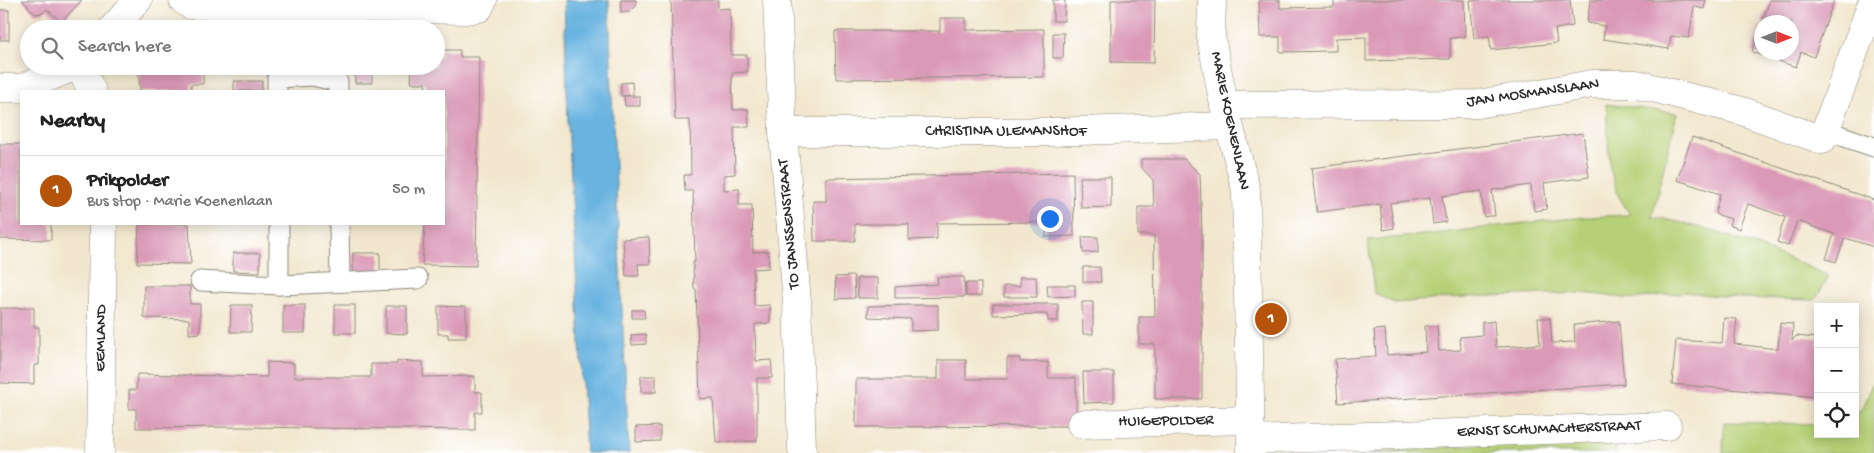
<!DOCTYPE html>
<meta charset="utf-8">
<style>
:root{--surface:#fff;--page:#f6f6f6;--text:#222;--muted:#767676;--line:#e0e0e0;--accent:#b45309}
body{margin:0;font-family:"Gochi Hand",sans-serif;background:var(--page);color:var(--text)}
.controls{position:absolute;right:15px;bottom:15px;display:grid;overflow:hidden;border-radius:0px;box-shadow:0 2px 12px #0003}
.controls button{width:45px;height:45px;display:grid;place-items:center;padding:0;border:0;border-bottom:1px solid var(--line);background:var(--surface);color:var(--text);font:25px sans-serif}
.compass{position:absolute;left:1754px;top:15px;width:45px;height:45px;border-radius:50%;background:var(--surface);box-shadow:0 2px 12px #0003;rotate:90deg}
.you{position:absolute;left:1049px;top:218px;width:18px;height:18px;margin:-12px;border:4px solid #fff;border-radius:50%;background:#1a73e8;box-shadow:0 0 0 8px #1a73e833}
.badge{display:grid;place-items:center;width:32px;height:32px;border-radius:50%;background:var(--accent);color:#fff;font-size:16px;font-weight:700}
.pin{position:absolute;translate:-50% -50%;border:2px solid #fff;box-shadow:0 1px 5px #0006}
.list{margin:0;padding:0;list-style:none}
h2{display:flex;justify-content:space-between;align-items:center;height:65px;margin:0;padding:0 20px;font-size:21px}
h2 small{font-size:16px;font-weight:400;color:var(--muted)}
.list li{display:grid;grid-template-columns:32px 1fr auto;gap:15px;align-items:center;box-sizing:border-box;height:70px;padding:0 20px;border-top:1px solid var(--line)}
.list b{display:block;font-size:19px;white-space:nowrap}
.list p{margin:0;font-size:16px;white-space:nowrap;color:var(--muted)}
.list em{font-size:16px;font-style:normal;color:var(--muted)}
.icon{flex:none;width:28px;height:28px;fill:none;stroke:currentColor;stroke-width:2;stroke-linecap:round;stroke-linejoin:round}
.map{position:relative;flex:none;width:1874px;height:453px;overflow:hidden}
.search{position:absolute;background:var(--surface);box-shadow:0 2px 12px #0003;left:20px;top:20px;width:425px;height:55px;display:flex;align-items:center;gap:12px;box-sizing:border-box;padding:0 18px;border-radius:28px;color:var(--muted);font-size:19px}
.panel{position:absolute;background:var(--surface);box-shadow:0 2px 12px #0003;left:20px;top:90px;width:425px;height:135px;border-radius:0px}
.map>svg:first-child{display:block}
.green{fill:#b6d076;stroke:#707e50}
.water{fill:#67b3e0;stroke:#496f86}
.building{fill:#da99b6}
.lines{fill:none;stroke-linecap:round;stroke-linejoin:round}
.lane-casing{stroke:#8e897c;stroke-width:21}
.street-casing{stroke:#8e897c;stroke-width:29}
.lane{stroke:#fff;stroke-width:19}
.street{stroke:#fff;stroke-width:28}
.labels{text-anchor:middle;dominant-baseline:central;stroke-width:4;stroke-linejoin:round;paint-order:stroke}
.street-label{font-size:16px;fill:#2b2b2b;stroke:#fff}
</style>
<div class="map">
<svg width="1874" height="453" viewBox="0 0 1874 453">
<rect width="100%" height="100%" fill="#fff"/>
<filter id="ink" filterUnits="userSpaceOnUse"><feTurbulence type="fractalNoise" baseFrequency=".02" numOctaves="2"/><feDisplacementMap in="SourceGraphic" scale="10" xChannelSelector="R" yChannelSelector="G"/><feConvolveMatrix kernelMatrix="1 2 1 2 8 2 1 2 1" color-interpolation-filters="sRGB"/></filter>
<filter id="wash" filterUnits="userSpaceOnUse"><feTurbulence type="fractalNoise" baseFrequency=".0096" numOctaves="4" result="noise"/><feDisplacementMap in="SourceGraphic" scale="20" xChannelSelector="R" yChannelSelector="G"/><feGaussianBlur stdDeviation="1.12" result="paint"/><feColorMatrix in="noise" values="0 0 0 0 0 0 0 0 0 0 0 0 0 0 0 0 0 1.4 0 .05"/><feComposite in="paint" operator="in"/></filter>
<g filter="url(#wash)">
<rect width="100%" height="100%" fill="#f2e7ce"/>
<g class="green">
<path d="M1606,104l71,9 -25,104c61,10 121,34 177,59l-14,24 -77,-2 -54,-6 -50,7 -52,-6 -117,4 -71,6 -20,-10 -6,-53c87,-6 174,-23 262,-25l-12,-20 -8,-27z"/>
<path d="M1874,378v75h-151l1,-31 94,2v10h37v-20l8,-5z"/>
<path d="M1612,440l5,13h-246l153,-12z"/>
</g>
<path class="water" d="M564,0h45l4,123 16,330h-43l-18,-329z"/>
<g id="blocks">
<g class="building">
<path d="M22,0h60l-21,22 -14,-13 -4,4 -8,1z"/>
<path d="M621,0h15v6l-6,6h-9z"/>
<path d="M671,0h47v9l12,-1 1,47h16v17l-15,1 1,37 15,-1 1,18h-15l1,47 -11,1v15l15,-1v16h13l1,47 15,-1 1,17 -16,1 1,37 16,-1v18l-15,1 1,37 15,-1 1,9v9h-15v63l-41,1 -3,-44 -13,1 -4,-110h-2l-1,-27h2l-2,-71h-8l-1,-16h7l-1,-55h-15z"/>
<path d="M1053,0h12l-1,21h-11z"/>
<path d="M1111,0h44l-1,63 -43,-1z"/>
<path d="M1259,0h21v8l54,-1v-7h130l1,37 -15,1v21l-84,2v-24l-30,1v13l-56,1v-15h-20z"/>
<path d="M1470,0h100l3,26 -18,3 2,14 -66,7 -2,-14 -15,2z"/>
<path d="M1590,0h116l-2,9 -10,-2 -5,31 -18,-2 -2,13 -66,-10 2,-13 -18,-3z"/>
<path d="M1770,0h64l-20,57 -13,-5 -5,15 -44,-15 9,-28 1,28h30v-30h-30z"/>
<rect x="0" y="10" width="9" height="30"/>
<path d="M940,18h26v12l78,-1v48l-208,2 -1,-48h105z"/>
<path d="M1053,33h11l-1,25h-10z"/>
<path d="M441,50h19v7h19l-3,209 -54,-1 3,-41h19v-133h-18l-1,-8h-14l1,-17h24v-9h5z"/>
<path d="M138,66h65v18h-12v7h-51z"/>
<rect x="355" y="67" width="17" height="16"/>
<rect x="234" y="81" width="28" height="10"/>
<path d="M632,82l1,13 -12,1v-13z"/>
<path d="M624,96h16v10h-15z"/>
<path d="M1583,133l6,44 -45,6 3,26 -13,2 -3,-26 -39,5 3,26h-5l-6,1 -3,-26 -39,5 4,26 -7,1 -6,1 -3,-26 -40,5 4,25 -11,2 -3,-26 -63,8 -6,-44z"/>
<path d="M1692,137l182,63v47l-29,-9 -9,24 -10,-3 8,-25 -37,-13 -9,25 -11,-4 8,-25 -37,-13 -9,25 -10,-4 2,-6 -16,-5 5,-20 -43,-14z"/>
<path d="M0,144h21v80h30v16l-51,-1z"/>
<path d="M1141,159h43l16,15 2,60v165h-47v-55h-16v-27h16l-1,-82h-16v-28h16l-1,-27 -12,-13z"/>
<path d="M1073,173l1,63 -28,1v-15l-109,1v16l-28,1v-16h-54v17h-41l-1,-40h13v-23z"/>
<path d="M1080,177h31v30l-30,1z"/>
<path d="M139,224h50l2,40 -54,-1z"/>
<path d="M649,237l1,27h-12l1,12h-13l-3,-37z"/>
<path d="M1082,237h16v15l-15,1z"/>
<path d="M233,253h27v19l-27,-1z"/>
<rect x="353" y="253" width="27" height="19"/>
<path d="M1083,267h17l1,15h-18z"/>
<path d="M854,276l1,22 -19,1 -1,-22z"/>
<path d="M937,277h27l1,20 -70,1v-11l43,-3z"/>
<path d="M1020,277h16l1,20h-33v-11h16z"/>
<path d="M857,278h21v20h-20z"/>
<rect x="966" y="283" width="15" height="13"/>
<path d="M1047,285h28v11l-27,1z"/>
<path d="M144,286h46v18h10v29l-11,1v-15l-45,-1z"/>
<path d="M1082,302h11v32h-10z"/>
<path d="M993,304h65v17h-10l-1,-7 -54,1z"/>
<path d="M231,305h21l-1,27h-21z"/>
<rect x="283" y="305" width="22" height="28"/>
<rect x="335" y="305" width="20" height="28"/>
<path d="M911,305h27v25l-27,1v-12l-43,-2v-11z"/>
<path d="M386,306h21v28l-21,-1z"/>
<path d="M438,306l28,1v31h-18v-4h-10z"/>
<path d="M0,308h34v19h5v38h-5v19l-34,-1z"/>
<path d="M632,310h12l1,8h-13z"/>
<path d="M1538,318h12l2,25 23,-1 -1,-17 45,-4 5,63 -286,19 -3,-44 41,-3 -2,-26 11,-1 2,26 39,-3 -1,-26h12l2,25 22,-1 -1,-13 22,-2v-13h6l6,-1 2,26 22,-1 22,-2z"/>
<path d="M1724,318l13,1 -3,25 44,5 2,-26 13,1 -1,17 4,-5 22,2v59l-146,-13 4,-44 46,3z"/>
<path d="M646,334v10l-14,1 -1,-10z"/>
<path d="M1007,358h13v4h28v16h28v48l-220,1v-48h82v-19h28v19h41z"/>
<path d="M397,361l26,1v15l52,-1v16h7v20h-7v18l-234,-3 -105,1v-19h-7v-19h7l1,-16 130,3v-15l27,1v14h77v-13h26z"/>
<path d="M1083,372h31v30l-30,1z"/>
<rect x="641" y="376" width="15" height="16"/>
<path d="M660,426v15l-24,1v-15z"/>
</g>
</g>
</g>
<g filter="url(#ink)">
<use href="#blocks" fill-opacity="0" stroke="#8e897c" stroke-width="1"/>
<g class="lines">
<g class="lane-casing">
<g id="lane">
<path d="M312,8v21"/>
<path d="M277,91v-13l36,-2 25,6v9"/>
<path d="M1825,130l49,17"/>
<path d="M279,224v61"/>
<path d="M339,224l1,58"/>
<path d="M200,281l79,4 139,-6"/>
</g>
</g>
<g class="street-casing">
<g id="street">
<path d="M183,0l7,5 276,5 13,-2 4,-8"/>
<path d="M777,0l6,132 14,170 5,147"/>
<path d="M1212,0l-1,37 13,68 22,85 5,263"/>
<path d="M112,29l26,-29"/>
<path d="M79,66l13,25"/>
<path d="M0,88h22l54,-22"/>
<path d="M1224,105l254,-1 114,-20h45l105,27 80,29 51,-140"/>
<path d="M783,132h267l179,-6"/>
<path d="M1081,424l169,-4"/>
<path d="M1251,440l416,-14"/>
<path d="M100,453l3,-229"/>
</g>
</g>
<use href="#lane" class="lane"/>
<use href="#street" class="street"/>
</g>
</g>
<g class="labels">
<g class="street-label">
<text transform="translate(1533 94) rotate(-8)">JAN MOSMANSLAAN</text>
<text transform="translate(1229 121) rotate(78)">MARIE KOENENLAAN</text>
<text x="1006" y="132">CHRISTINA ULEMANSHOF</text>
<text transform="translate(790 224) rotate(-95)">TO JANSSENSTRAAT</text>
<text transform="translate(102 338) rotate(-89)">EEMLAND</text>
<text transform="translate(1166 422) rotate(-1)">HUIGEPOLDER</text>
<text transform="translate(1549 430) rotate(-2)">ERNST SCHUMACHERSTRAAT</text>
</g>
</g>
</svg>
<div class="controls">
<button>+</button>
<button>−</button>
<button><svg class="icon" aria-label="locate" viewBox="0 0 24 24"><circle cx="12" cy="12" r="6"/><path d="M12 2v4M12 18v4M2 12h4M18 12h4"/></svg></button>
</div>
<svg class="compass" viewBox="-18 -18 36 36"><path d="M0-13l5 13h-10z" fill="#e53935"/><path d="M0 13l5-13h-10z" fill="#767676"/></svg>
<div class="you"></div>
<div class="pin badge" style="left:1271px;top:319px">1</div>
<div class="search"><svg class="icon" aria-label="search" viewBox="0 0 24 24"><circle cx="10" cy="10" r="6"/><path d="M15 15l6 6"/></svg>Search here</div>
<section class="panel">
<h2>Nearby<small></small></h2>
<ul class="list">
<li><span class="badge">1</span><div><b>Prikpolder</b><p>Bus stop · Marie Koenenlaan</p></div><em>50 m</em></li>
</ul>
</section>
</div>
